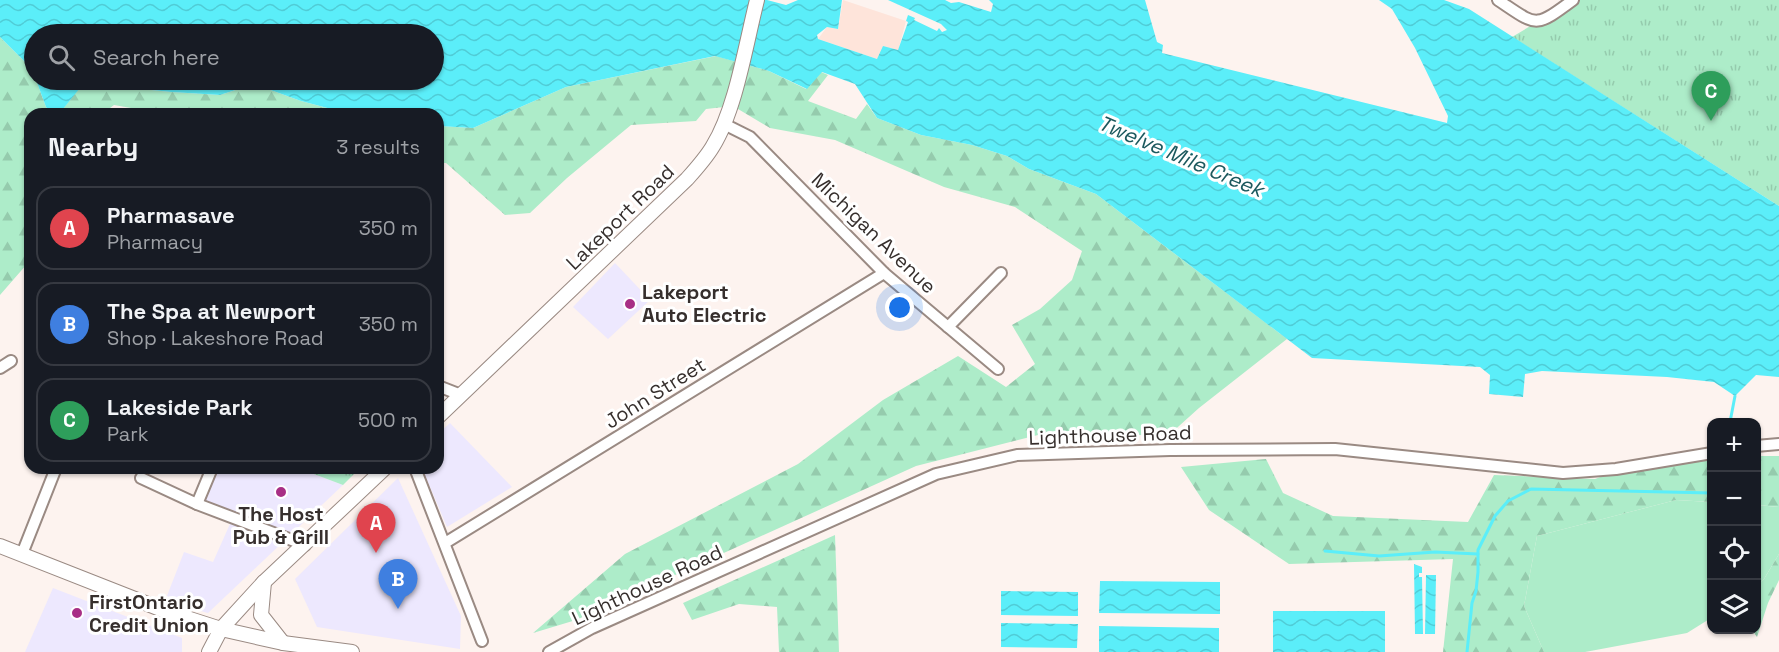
<!DOCTYPE html>
<meta charset="utf-8">
<style>
:root{--surface:#171b24;--page:#20242c;--text:#f1f3f6;--muted:#9ea1a6;--line:#363941;--accent:#d09bc3}
body{margin:0;font-family:"Space Grotesk",sans-serif;background:var(--page);color:var(--text)}
.controls{position:absolute;right:18px;bottom:18px;display:grid;overflow:hidden;border-radius:12px;box-shadow:0 2px 4px #0004}
.controls button{width:54px;height:54px;display:grid;place-items:center;padding:0;border:0;border-bottom:2px solid var(--line);background:var(--surface);color:var(--text);font:30px sans-serif}
.you{position:absolute;left:900px;top:308px;width:21px;height:21px;margin:-15px;border:4px solid #fff;border-radius:50%;background:#1a73e8;box-shadow:0 0 0 9px #1a73e833}
.badge{display:grid;place-items:center;width:39px;height:39px;border-radius:50%;background:var(--accent);color:#fff;font-size:20px;font-weight:700}
.pin{position:absolute;translate:-50% -50px;filter:drop-shadow(0 2px 3px #0008)}
.pin::after{content:'';position:absolute;top:32px;width:21px;height:18px;background:inherit;clip-path:polygon(0 0,100% 0,50% 100%)}
.list{margin:0;padding:0;list-style:none}
h2{display:flex;justify-content:space-between;align-items:center;height:78px;margin:0;padding:0 24px;font-size:26px}
h2 small{font-size:20px;font-weight:400;color:var(--muted)}
.list li{display:grid;grid-template-columns:39px 1fr auto;gap:18px;align-items:center;box-sizing:border-box;height:84px;margin:0 12px 12px;padding:0 12px;border:2px solid var(--line);border-radius:18px}
.list b{display:block;font-size:22px;white-space:nowrap}
.list p{margin:0;font-size:20px;white-space:nowrap;color:var(--muted)}
.list em{font-size:20px;font-style:normal;color:var(--muted)}
.icon{flex:none;width:33px;height:33px;fill:none;stroke:currentColor;stroke-width:2;stroke-linecap:round;stroke-linejoin:round}
.map{position:relative;flex:none;width:1779px;height:652px;overflow:hidden}
.search{position:absolute;background:var(--surface);box-shadow:0 2px 4px #0004;left:24px;top:24px;width:420px;height:66px;display:flex;align-items:center;gap:15px;box-sizing:border-box;padding:0 21px;border-radius:33px;color:var(--muted);font-size:22px}
.panel{position:absolute;background:var(--surface);box-shadow:0 2px 4px #0004;left:24px;top:108px;width:420px;height:366px;border-radius:18px}
.map>svg:first-child{display:block}
.commercial{fill:#ede8fe}
.built{fill:#fee4da}
.grass{fill:#adecc9}
.forest{fill:url(#forest-firs)}
.park{fill:url(#park-tufts)}
.water{fill:url(#water-waves)}
.lines{fill:none;stroke-linecap:round;stroke-linejoin:round}
.stream{stroke:#5beef9;stroke-width:3}
.street-casing{stroke:#9a8a83;stroke-width:14}
.secondary-casing{stroke:#9a8a83;stroke-width:16}
.street{stroke:#fff;stroke-width:10}
.secondary{stroke:#fff;stroke-width:14}
.poi-dot{fill:#a82f85;stroke:#fff;stroke-width:2}
.labels{text-anchor:middle;dominant-baseline:central;stroke-width:6;stroke-linejoin:round;paint-order:stroke}
.street-label{font-size:20px;fill:#362f2d;stroke:#fff}
.poi-label{font-size:20px;font-weight:bold;fill:#362f2d;stroke:#fff;text-anchor:start}
.water-label{font-size:21px;font-style:italic;fill:#1c595e;stroke:#fff}
</style>
<div class="map">
<svg width="1779" height="652" viewBox="0 0 1779 652">
<defs>
<pattern id="forest-firs" width="22" height="20" patternUnits="userSpaceOnUse" patternTransform="scale(1.5)"><rect width="22" height="20" fill="#adecc9"/><path d="M5 1l3.5 6h-7zM16 11l3.5 6h-7z" fill="#95cbad"/></pattern>
<pattern id="park-tufts" width="24" height="20" patternUnits="userSpaceOnUse" patternTransform="scale(1.5)"><rect width="24" height="20" fill="#adecc9"/><path d="M3 7l-1-3M5 7V3M7 7l1-3M15 17l-1-3M17 17v-4M19 17l1-3" fill="none" stroke="#95cbad"/></pattern>
<pattern id="water-waves" width="16" height="10" patternUnits="userSpaceOnUse" patternTransform="scale(1.5)"><rect width="16" height="10" fill="#5beef9"/><path d="M0 5q4-4 8 0t8 0" fill="none" stroke="#50ccd6"/></pattern>
</defs>
<rect width="100%" height="100%" fill="#fdf3ef"/>
<g class="commercial">
<path d="M615,263l35,37 -42,39 -35,-32z"/>
<path d="M450,423l62,64 -65,40 -25,-59h16v-34z"/>
<path d="M216,468h82l45,17 -135,128 -43,-12 19,-49 29,10 21,-47 -32,-13z"/>
<path d="M398,478l63,138 -1,33 -143,-22 -22,-48z"/>
<path d="M53,588l129,50v14h-157z"/>
</g>
<path class="built" d="M843,0l63,21 -8,30 -21,8 -59,-20 9,-12 11,2z"/>
<g class="grass">
<path d="M1676,500l35,2v116l-24,15 -102,19h-41l-20,-46 13,-70z"/>
<path d="M1756,505l23,2v47l-15,25 -7,6z"/>
</g>
<g class="forest">
<path d="M0,37l32,32 14,38 6,7h-22v142l-3,8 -27,31z"/>
<path d="M716,56l53,15 37,18 15,-17 7,3 -20,26 48,18 11,-15 10,14 44,17 51,10 35,11 22,13 67,25 191,145 -88,69 -30,27h-131l-122,31 -340,154 -43,13 92,-79 173,-90 85,-64 75,-44 48,31 29,-23 -23,-39 28,-16 32,-29 10,-29 -67,-44 -71,-20 -109,-47 -65,-12 -37,-22 -27,3 -10,12 -65,4 -64,53 -37,35 -25,2 -59,-52h-8v-37l35,2 93,-41z"/>
<path d="M83,83l88,9 49,3 34,-11 47,17 49,13h-185l-51,-9 -12,9h-43z"/>
<path d="M1757,456h22v51l-22,-2z"/>
<path d="M1266,459l17,34 50,23 135,6 26,-47 101,4 32,-12 84,-8v43l-35,-2 -139,36 -13,70 20,46h-101l10,-93 -164,5 -80,-54 -28,-43z"/>
<path d="M835,535l4,117h-60l-2,-45 -38,-3 -47,16 -9,-17z"/>
<path d="M1779,554v26l-11,23 -11,34 -5,-7h4l1,-45 7,-6z"/>
</g>
<g class="park">
<path d="M1574,0h205v206l-267,-169z"/>
<path d="M298,468h62l-17,17z"/>
</g>
<g class="water">
<path d="M0,0h767l19,5 12,-5h44l-4,29 -11,-2 -10,8 1,4 59,20 6,-13 15,4 10,-28 -2,-1 2,-6 7,3 -1,2 23,11 2,-3 3,4 5,-2 -6,-6 -53,-24h57l6,3 8,-1 32,10 2,-8 -4,-4h156l12,42 6,3 -1,8 285,70 1,-7 -33,-68 -23,-39 -13,-9h65l25,9 310,197v171l-23,-2 -21,21 -21,-14 -47,-5 -125,-6 -17,3 -2,23 -34,-3 1,-19 -10,-8 -168,-9 -216,-164 -67,-25 -22,-13 -35,-11 -51,-10 -44,-17 -22,-34 -33,-12 -15,17 -38,-18 -54,-15 -149,31 -93,41 -35,-2v-12h-88l-49,-13 -47,-17 -34,11 -49,-3 -87,-9 -25,31h-7l-6,-7 -10,-27h398v-46h-400v41l-2,-6 -32,-32z"/>
<path d="M1414,564l8,3v6h-3v4h3l1,57h-8z"/>
<path d="M1426,575h10l-1,59h-10z"/>
<path d="M1100,581l120,1v32l-121,-1z"/>
<path d="M1001,591l77,1v24l-77,-1z"/>
<rect x="1273" y="611" width="112" height="41"/>
<path d="M1001,623l77,1 -1,24 -76,-1z"/>
<path d="M1099,626l120,2v24h-120z"/>
</g>
<g class="lines">
<g class="stream">
<path d="M1730,422l5,-26"/>
<path d="M1325,551l54,5 56,-4 43,2"/>
<path d="M1467,652l5,-49 4,-12 2,-19v-22l17,-34 13,-15 23,-12 181,4"/>
</g>
<g class="street-casing">
<g id="street">
<path d="M1498,0c39,26 36,29 75,0"/>
<path d="M724,124l26,13 134,136 114,96"/>
<path d="M948,327l53,-54"/>
<path d="M0,368l11,-7"/>
<path d="M438,386l23,9"/>
<path d="M1756,446l23,-2"/>
<path d="M415,468l67,173"/>
<path d="M141,478l56,26 108,41"/>
<path d="M197,504l15,-36"/>
<path d="M445,543l439,-270"/>
<path d="M22,554l34,-86"/>
<path d="M549,652l43,-24 344,-154 81,-19 153,-5 165,-1 228,24 53,-4 96,-16"/>
</g>
</g>
<g class="secondary-casing">
<g id="secondary">
<path d="M438,417l249,-238c9,-10 19,-21 26,-33 23,-37 33,-103 44,-146"/>
<path d="M0,546l168,66 53,17 62,14 69,9"/>
<path d="M264,582l-3,33 22,28"/>
<path d="M209,652l12,-23 43,-47 121,-114"/>
</g>
</g>
<use href="#street" class="street"/>
<use href="#secondary" class="secondary"/>
</g>
<g class="poi-dot">
<circle cx="630" cy="304" r="6"/>
<circle cx="281" cy="492" r="6"/>
<circle cx="77" cy="613" r="6"/>
</g>
<g class="labels">
<g class="street-label">
<text transform="translate(620 217) rotate(-44)">Lakeport Road</text>
<text transform="translate(874 233) rotate(44)">Michigan Avenue</text>
<text transform="translate(655 393) rotate(-32)">John Street</text>
<text transform="translate(1110 435) rotate(-2)">Lighthouse Road</text>
<text transform="translate(647 585) rotate(-25)">Lighthouse Road</text>
</g>
<g class="poi-label">
<text x="642" y="292">Lakeport<tspan x="642" dy="23">Auto Electric</tspan></text>
<text x="281" y="514" text-anchor="middle">The Host<tspan x="281" dy="23">Pub &amp; Grill</tspan></text>
<text x="89" y="602">FirstOntario<tspan x="89" dy="23">Credit Union</tspan></text>
</g>
<g class="water-label">
<text transform="translate(1181 156) rotate(23)">Twelve Mile Creek</text>
</g>
</g>
</svg>
<div class="controls">
<button>+</button>
<button>−</button>
<button><svg class="icon" aria-label="locate" viewBox="0 0 24 24"><circle cx="12" cy="12" r="6"/><path d="M12 2v4M12 18v4M2 12h4M18 12h4"/></svg></button>
<button><svg class="icon" aria-label="layers" viewBox="0 0 24 24"><path d="M12 4l9 5-9 5-9-5zM3 14l9 5 9-5"/></svg></button>
</div>
<div class="you"></div>
<div class="pin badge" style="left:376px;top:553px;background:#e0444e">A</div>
<div class="pin badge" style="left:398px;top:609px;background:#3f7fe0">B</div>
<div class="pin badge" style="left:1711px;top:121px;background:#2e9e5b">C</div>
<div class="search"><svg class="icon" aria-label="search" viewBox="0 0 24 24"><circle cx="10" cy="10" r="6"/><path d="M15 15l6 6"/></svg>Search here</div>
<section class="panel">
<h2>Nearby<small>3 results</small></h2>
<ul class="list">
<li><span class="badge" style="background:#e0444e">A</span><div><b>Pharmasave</b><p>Pharmacy</p></div><em>350 m</em></li>
<li><span class="badge" style="background:#3f7fe0">B</span><div><b>The Spa at Newport</b><p>Shop · Lakeshore Road</p></div><em>350 m</em></li>
<li><span class="badge" style="background:#2e9e5b">C</span><div><b>Lakeside Park</b><p>Park</p></div><em>500 m</em></li>
</ul>
</section>
</div>
